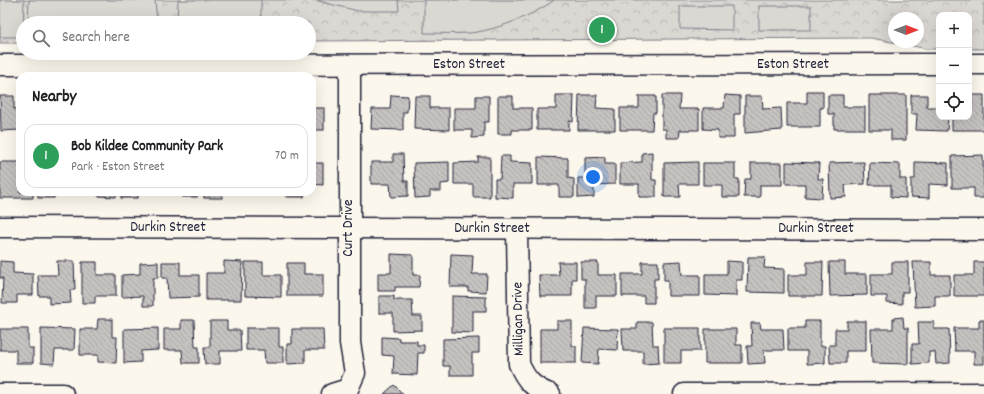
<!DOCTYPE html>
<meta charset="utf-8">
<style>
:root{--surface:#fff;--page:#f6f6f6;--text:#202124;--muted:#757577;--line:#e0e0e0;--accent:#22223b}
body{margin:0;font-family:Dekko,sans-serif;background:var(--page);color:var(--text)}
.controls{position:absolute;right:12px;top:12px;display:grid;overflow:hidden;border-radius:8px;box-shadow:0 4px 16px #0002}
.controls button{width:36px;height:36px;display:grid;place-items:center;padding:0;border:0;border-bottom:1px solid var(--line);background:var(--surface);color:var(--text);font:20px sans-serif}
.compass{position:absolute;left:888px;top:12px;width:36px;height:36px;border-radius:50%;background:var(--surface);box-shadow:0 4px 16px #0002;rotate:90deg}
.you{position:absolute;left:593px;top:177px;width:14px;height:14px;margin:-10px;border:3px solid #fff;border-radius:50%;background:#1a73e8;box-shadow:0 0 0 6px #1a73e833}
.badge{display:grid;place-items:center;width:26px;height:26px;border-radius:50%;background:var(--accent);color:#fff;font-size:13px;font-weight:700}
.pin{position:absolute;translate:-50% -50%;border:2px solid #fff;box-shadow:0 1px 4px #0006}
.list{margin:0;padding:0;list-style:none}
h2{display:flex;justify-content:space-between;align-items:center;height:52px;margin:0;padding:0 16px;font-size:17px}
h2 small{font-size:13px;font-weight:400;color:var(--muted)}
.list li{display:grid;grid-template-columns:26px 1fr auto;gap:12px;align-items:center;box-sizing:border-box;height:64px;margin:0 8px 8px;padding:0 8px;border:1px solid var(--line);border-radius:12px}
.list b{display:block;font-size:15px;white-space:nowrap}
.list p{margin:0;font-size:13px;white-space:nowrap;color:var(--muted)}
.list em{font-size:13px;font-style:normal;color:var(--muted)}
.icon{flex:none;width:22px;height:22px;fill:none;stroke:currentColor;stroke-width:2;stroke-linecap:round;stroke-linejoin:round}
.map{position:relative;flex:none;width:984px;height:394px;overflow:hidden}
.search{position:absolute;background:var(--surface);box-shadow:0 4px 16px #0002;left:16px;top:16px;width:300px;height:44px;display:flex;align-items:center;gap:10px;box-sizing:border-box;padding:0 14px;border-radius:22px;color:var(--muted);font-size:15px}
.panel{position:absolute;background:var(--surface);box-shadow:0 4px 16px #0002;left:16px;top:72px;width:300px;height:124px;border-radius:12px}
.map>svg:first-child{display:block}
.forest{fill:url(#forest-crowns);stroke:#7e7d87;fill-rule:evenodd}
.pitch{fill:#dbd8d3;stroke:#7e7d87}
.building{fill:url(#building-back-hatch);stroke:#22223b}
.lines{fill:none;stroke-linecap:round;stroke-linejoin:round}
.minor-casing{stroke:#22223b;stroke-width:23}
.minor{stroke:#fbf7ec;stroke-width:20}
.labels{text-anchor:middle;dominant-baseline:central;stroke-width:3;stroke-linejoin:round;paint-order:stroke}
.street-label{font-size:15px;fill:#22223b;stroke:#fbf7ec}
</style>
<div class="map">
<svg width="984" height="394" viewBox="0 0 984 394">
<defs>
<pattern id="forest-crowns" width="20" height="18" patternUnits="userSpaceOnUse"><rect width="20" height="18" fill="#dbd8d3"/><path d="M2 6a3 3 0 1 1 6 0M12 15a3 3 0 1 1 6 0" fill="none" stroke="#bcb9b6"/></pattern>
<pattern id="building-back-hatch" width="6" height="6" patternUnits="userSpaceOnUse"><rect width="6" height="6" fill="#c6c2c0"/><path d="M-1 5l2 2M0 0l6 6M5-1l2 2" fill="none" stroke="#aaa6a6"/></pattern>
</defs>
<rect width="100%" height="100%" fill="#fbf7ec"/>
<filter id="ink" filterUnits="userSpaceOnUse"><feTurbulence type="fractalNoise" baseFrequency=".025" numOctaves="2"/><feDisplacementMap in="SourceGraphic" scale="8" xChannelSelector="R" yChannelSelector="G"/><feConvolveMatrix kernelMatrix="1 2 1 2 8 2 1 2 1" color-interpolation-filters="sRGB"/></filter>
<g filter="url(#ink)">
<path class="forest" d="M0,0h984v49h-15v-34h-30v34h-11l-57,-11 -562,3v-18h-286v20h-23zM894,18h24v24h-24z"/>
<g class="pitch">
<path d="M0,0h24l-1,37h-23z"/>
<path d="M29,0h126l2,21 -3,2h-126z"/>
<path d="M178,0h83v23h-84z"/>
<path d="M314,0h84l1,11h-41z"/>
<path d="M424,0h130c-19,15 -62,32 -86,33 -15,1 -29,0 -44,0z"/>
<path d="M680,6h52v24l-52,-1z"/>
<rect x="759" y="6" width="52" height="24"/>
</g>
<g class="building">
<path d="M807,91h16v17h-3v19h-33v-24h20z"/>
<path d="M391,95l17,1 -1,16h-4v18l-32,-1 1,-20h18z"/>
<path d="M556,95h18l-1,27 -4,-1v9h-32v-21h19z"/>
<path d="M579,95h18l-1,13 19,1v21h-37z"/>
<path d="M662,95h18l-1,14h20v21h-19l-1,8h-13v-9h-4z"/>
<path d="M725,95l15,1v18h-6v24h-16v-8l-15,-1v-21h21z"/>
<path d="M828,95h15v12h22v22h-31v-15h-6z"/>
<path d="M869,95h37v45h-15v-10h-22z"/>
<path d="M911,95h16v12h12v10h9l-1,14 -31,-1 1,-16h-6z"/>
<path d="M972,95h12v35h-32v-13h17v-8h3z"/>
<path d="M0,96h14v13l6,-1v22l-19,1z"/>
<path d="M415,96h15v12h19v22l-35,-1z"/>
<path d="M476,96h13v26h-5v15l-12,1v-8h-18v-22h22z"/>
<path d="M498,96h15v12h19v22h-20v4h-14z"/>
<path d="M639,96h17v17h-3l-1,17h-32v-22h19z"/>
<path d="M745,96h17l1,13 18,-1 1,22 -37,3z"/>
<rect x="312" y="108" width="12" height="22"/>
<path d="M652,152v28h4v17h-17v-13h-19v-21l22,-1v-9z"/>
<path d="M393,154h10l1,27h4v15l-17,1 -1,-13h-19v-22h22z"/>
<path d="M983,155l1,43h-10v-10h-22v-32z"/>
<path d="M501,156h9v6l22,1v21h-19v14l-18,-1v-18h5z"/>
<path d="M478,157h12v40h-17v-13h-19v-21l24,-1z"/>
<path d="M538,157l30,1v20l6,1v18h-15v-12h-21z"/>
<path d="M605,157v7h10v20l-21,1v12l-16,1v-20h7v-20z"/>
<path d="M0,162h20v30h13v6h-33z"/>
<path d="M449,162v21l-8,1v7h-11v6l-15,1 -1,-35z"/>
<path d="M698,162v22h-19l1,13h-16v-34z"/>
<path d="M786,162l33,1 -1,16h5l-1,19 -17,-1v-13h-19z"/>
<path d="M864,162l1,22 -20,1 1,12 -16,1 -1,-35z"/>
<path d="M915,162l33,1v22l-19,-1v14l-18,-1v-18h4z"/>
<path d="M312,163h11v22l-11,-1z"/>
<path d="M703,163h32v16h4v18h-17v-12h-19z"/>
<path d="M751,163h31v22h-22v12h-16l1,-18h6z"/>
<path d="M870,163l30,1v15h6v19l-15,-1v-12h-22z"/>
<rect x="38" y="192" width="16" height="6"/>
<path d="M98,192h18v5l-18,-1z"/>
<rect x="121" y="192" width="17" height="6"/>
<rect x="182" y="192" width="15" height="5"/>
<rect x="204" y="192" width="18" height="6"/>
<rect x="264" y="192" width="21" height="2"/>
<path d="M286,192h19l-1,5h-18z"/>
<path d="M391,254l22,1v20h7l-1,12h-24v4h-17v-18h13z"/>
<path d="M451,254l22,1 -1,19h15l-1,18 -18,-1v-4h-18z"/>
<path d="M748,257h17l-1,11 20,1v24l-37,-1z"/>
<path d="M0,261l13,1v11l20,1v21h-16v8h-15l1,-25h-3z"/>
<path d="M57,261h17l1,29h-5l1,13 -22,1v-8h-10l-1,-21h20z"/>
<path d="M224,261l18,1 -1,38h-35v-27h18z"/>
<path d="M681,261l1,14h18v21h-32v-16h-4v-18z"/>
<path d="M727,261l15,1v18h-6v16l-31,-1v-21h22z"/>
<path d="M82,262h15v13h19v21h-21v7h-13z"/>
<path d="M158,262v16h-5v28h-10v-10l-21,1v-22l18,-1v-11z"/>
<path d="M162,262h18v13h19v22l-31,1 -1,-20h-5z"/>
<path d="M245,262h18v13h18v22l-36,-1z"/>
<path d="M558,262h18v17h-4v17h-32l-1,-21h20z"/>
<path d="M581,262h17v13h19v21h-21v12h-11v-29h-4z"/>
<path d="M642,262h16v17h-4v24h-10v-7h-22v-22h20z"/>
<path d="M807,262h16l-1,34h-34v-21h19z"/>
<path d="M829,262h16v12h22v21l-37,1z"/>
<path d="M892,262h16v30h-6v12l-15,-1v-7h-16v-22h21z"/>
<path d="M913,262h18v13h19v21h-15v10l-20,1z"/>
<path d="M974,262h10v34h-30v-21h20z"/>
<path d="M287,263h17v11h19v22h-36z"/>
<path d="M379,296h15v4h18l1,16h9v14l-29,1v-18h-14z"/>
<path d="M452,296l34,1v14h-13v22l-21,-1z"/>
<path d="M903,317l1,11h4v36l-36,-1 -1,-34h22v-11z"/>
<path d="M98,319h14v18h5l-1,26 -18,-1v-7h-18v-26h17z"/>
<path d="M181,320h13l1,27h4v16h-16l-1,-13h-18v-21h17z"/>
<path d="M979,320h5v44h-10v-13h-19l-1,-23h25z"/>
<path d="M210,321h17v9h13l1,21h-21v13h-15l-1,-17h6z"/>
<path d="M557,321h15v25h4v17h-36v-34h17z"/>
<path d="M805,321h15v25h5v17l-18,1v-13h-19v-23h17z"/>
<path d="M847,321h19v30h-20v12h-16l-1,-18h6v-16h12z"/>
<path d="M637,322h15l1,23h5l1,18 -16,1v-13h-20l-1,-22h15z"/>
<path d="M918,322h16v7h15l1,34 -14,1 -1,-12h-6v11l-17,1v-20h7z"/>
<path d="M751,323h9l1,6h22l1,21h-20l1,13 -17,1 -1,-18h5z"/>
<path d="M41,328l34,1 -1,21h-19l-1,14 -13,-1z"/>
<path d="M158,328v22l-17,1v11l-17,1v-34z"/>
<path d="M246,328h33v19h4v16h-18l-1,-13h-18z"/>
<path d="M584,328l34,1 -1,21 -18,-1 -1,15 -16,-1z"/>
<path d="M664,328h36v23h-19v12h-17z"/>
<path d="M0,329h28v19h5v15h-17v-13h-16z"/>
<path d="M292,329h31l1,21h-19v13l-18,1v-20h5z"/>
<path d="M705,329h31v16h6v18h-37z"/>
<path d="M382,337l17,1v3h18v4h7v8h-6l-1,22 -24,-1 1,-18 -12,-1z"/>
<path d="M479,338v15h-7v22h-22v-9h-7v-27z"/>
<path d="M394,385l9,9h-19z"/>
</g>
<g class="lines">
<g class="minor-casing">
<g id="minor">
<path d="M969,64h15"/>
<path d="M0,65l939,-1"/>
<path d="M0,227l984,3"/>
<path d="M517,229l2,135c7,16 14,24 31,30"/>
<path d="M0,394h63"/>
<path d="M332,394l16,-5 7,-16 -5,-30v-278"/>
<path d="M684,394l300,-1"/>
</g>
</g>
<use href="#minor" class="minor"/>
</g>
</g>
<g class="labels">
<g class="street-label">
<text x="469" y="65">Eston Street</text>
<text x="793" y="65">Eston Street</text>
<text x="168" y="228">Durkin Street</text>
<text transform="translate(349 228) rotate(-90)">Curt Drive</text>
<text x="492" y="229">Durkin Street</text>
<text x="816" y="229">Durkin Street</text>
<text transform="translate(519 319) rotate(-91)">Milligan Drive</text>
</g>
</g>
</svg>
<div class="controls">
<button>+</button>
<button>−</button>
<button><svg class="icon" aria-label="locate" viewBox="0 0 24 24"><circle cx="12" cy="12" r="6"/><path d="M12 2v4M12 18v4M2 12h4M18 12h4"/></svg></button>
</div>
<svg class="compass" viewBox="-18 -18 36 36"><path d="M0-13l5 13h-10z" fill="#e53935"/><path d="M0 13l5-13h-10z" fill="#757577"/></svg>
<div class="you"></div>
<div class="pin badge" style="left:602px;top:30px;background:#2e9e5b">1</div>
<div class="search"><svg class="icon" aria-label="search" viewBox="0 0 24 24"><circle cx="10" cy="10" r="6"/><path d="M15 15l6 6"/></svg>Search here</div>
<section class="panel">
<h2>Nearby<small></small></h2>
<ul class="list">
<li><span class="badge" style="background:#2e9e5b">1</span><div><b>Bob Kildee Community Park</b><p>Park · Eston Street</p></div><em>70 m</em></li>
</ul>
</section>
</div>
